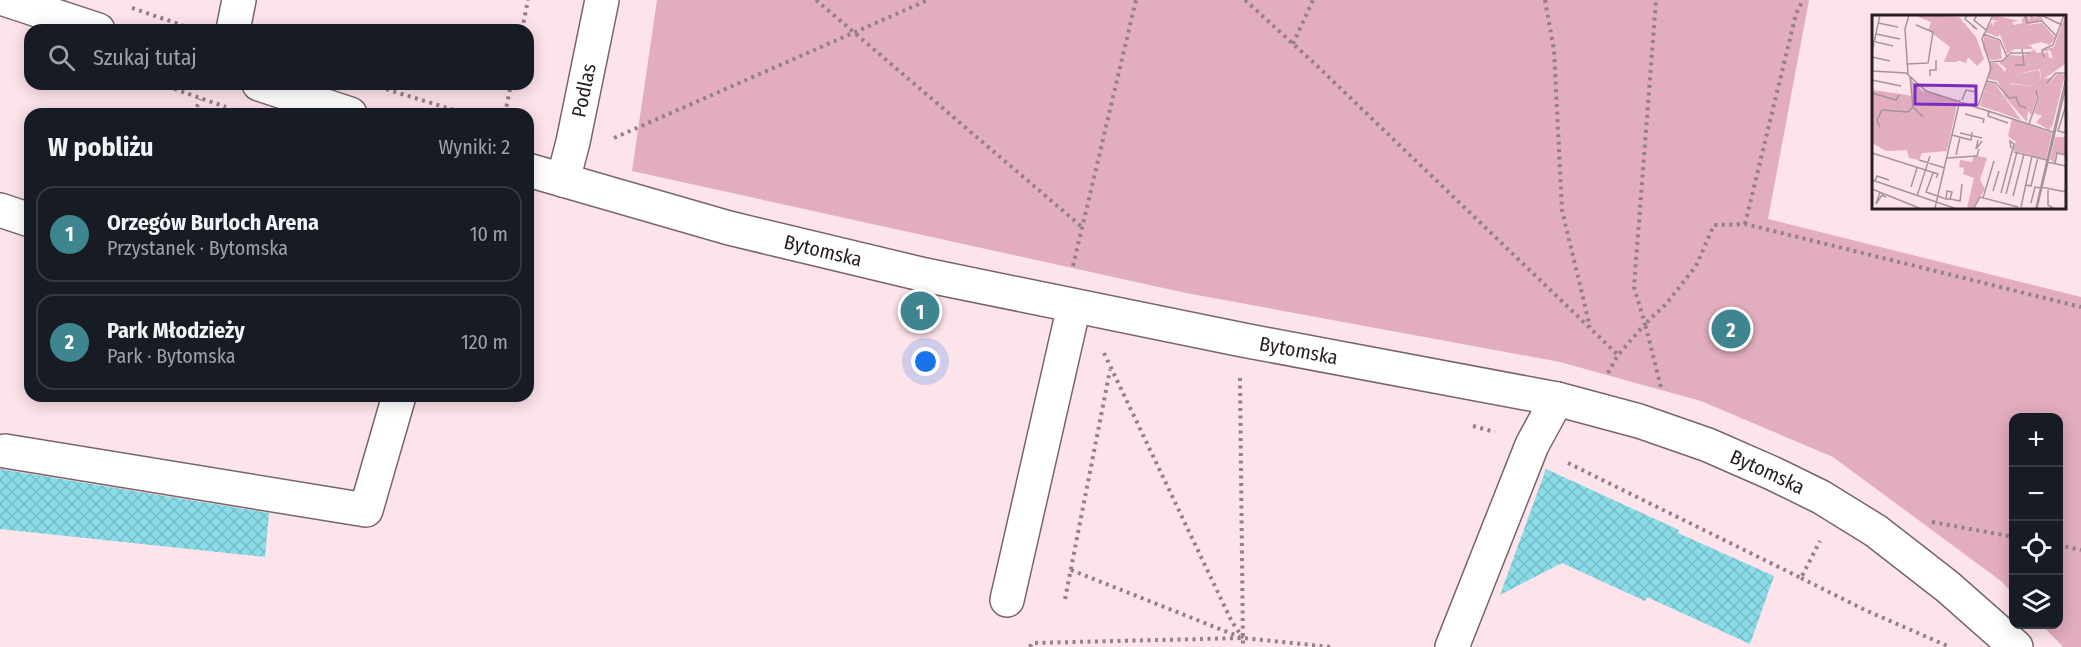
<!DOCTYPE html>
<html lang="pl">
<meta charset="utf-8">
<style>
:root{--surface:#171b24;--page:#242831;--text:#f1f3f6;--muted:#9ea1a6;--line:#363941;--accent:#3f8590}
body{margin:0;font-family:"Fira Sans Condensed",sans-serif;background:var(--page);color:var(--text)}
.controls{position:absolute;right:18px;bottom:18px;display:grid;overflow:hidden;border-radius:12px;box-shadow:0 3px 15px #0003}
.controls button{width:54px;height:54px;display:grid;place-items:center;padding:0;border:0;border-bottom:2px solid var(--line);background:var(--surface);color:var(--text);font:30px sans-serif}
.you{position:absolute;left:926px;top:362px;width:21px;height:21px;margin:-15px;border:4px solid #fff;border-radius:50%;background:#1a73e8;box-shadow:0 0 0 9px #1a73e833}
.badge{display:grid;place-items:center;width:39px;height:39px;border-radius:50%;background:var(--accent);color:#fff;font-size:20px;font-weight:700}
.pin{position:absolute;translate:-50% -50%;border:3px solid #fff;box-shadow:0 2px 6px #0006}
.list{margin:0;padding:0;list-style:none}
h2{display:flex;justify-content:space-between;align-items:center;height:78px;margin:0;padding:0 24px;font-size:26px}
h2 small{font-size:20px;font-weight:400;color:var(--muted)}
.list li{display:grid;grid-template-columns:39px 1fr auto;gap:18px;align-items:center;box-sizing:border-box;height:96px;margin:0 12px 12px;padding:0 12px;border:2px solid var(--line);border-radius:18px}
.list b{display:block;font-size:22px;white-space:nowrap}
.list p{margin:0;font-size:20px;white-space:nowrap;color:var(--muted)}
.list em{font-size:20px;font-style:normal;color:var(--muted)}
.icon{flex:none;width:33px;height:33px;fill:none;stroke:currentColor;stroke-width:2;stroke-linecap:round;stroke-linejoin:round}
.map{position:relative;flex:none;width:2081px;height:647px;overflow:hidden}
.search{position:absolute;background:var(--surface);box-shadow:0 3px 15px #0003;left:24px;top:24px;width:510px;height:66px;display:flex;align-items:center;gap:15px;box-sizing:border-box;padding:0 21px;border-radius:18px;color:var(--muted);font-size:22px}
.panel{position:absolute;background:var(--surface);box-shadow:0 3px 15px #0003;left:24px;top:108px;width:510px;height:294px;border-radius:18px}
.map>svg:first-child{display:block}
.park{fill:#e2adbe}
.building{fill:url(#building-cross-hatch)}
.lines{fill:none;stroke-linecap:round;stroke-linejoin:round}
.minor-casing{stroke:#7a646b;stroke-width:36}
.path{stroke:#938186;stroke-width:4;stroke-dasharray:3 4.5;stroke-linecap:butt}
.minor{stroke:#fff;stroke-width:33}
.labels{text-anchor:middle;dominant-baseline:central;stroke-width:6;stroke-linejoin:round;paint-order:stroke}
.street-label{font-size:20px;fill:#271e20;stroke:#fbf6f8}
.inset-road{fill:none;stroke:#a79499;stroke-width:1.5}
.view{fill:#7b2cbf;fill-opacity:0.15;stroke:#7b2cbf;stroke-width:3}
.inset-edge{fill:none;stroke:#271e20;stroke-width:3}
</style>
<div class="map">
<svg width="2081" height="647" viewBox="0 0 2081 647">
<defs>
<pattern id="building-cross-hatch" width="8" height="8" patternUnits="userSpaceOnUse" patternTransform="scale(1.5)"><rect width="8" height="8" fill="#89dce8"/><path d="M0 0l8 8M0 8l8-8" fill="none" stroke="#76bcc7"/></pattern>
</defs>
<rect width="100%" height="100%" fill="#fde3ea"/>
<path class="park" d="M657,0h1152l-41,219 313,78v350h-18l-21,-22 16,-1v-206h-44l-1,176 -12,-13 -168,-124 -132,-56 -141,-39 -374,-69 -554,-122z"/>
<g class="building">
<path d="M0,469l269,44 -4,44 -265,-28z"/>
<path d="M1546,469l133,61 -1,3 96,43 -24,68 -103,-47 -2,4 -83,-38 -62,32z"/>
</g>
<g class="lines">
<g class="minor-casing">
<g id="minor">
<path d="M7,0l91,30"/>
<path d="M233,30l6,-30"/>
<path d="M259,84l91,30"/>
<path id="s1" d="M528,170l201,58 196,47 318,65 314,59 82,22 69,24 66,29 47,23 55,34 72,56 68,60"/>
<path id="s2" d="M563,180l10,-38 29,-142"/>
<path d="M0,210l30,10"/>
<path d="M5,451l361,59 33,-114"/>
<path d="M1007,600l67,-294"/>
<path d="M1452,647l80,-202 25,-46"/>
</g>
</g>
<g class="path">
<path d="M816,0l266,227"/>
<path d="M1245,0l68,62 305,293"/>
<path d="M1545,0l9,50 8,160 28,117"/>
<path d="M132,8l61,21"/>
<path d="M522,30l6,-30"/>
<path d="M1293,44l20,-44"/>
<path d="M160,84l66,23"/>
<path d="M379,87l88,27"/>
<path d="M194,114l6,-15"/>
<path d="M505,114l6,-30"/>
<path d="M614,138l314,-138"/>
<path d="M1745,224l51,-210 7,-14"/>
<path d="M1073,266l63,-266"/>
<path d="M1104,353l128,269 11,16"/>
<path d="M1608,373l10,-18 27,-31 -11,-37 22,-287"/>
<path d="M1240,378l3,269"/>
<path d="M1661,387l-16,-63 21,-20 30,-38 18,-41 31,-1 336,83"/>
<path d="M1473,426l22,6"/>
<path d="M1568,463l233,115 19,-37"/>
<path d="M1932,522l82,15"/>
<path d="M2058,545l23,5"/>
<path d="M1071,570l169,67"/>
<path d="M1801,578l64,32 85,37"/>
<path d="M1065,599l45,-229"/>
<path d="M1030,647l2,-4 211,-5 88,9"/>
</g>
<use href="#minor" class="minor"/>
</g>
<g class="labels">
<g class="street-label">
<text stroke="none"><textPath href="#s2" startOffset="92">Podlas</textPath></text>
<text stroke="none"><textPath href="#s1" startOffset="306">Bytomska</textPath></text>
<text stroke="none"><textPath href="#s1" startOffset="792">Bytomska</textPath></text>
<text stroke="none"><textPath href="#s1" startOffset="1278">Bytomska</textPath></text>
</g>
</g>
<g transform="translate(1872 15)">
<rect width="194" height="194" fill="#fde3ea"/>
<path d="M59,0l28,2 17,20 8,22 -7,7 -9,-9 -2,6 -9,-3 4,-8 -27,-28zM122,0l25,6 -7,1 2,3 9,-2 -2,-3 5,-5 4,5v-5l5,3 5,-3 3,5 -16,5 15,-2 13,15 -5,7 -9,-3 -14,4h4l2,3h-18l-8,5 -7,-20 -2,3 -13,-5 7,-10 1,5 1,-5 5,-1 -7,-1zM193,1v35l-24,20 3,7 19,-15 2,1 -21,15 9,-2 -5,8 10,-12 7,2 -14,56 1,-6 -3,5 -13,-8 6,-6 -8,-3 5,-15 -3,-9 1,8 -6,18 -3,-4 -1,11 -22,-25 -7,-16 -10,-2 2,-16h7l8,9 1,-4 -7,-5 12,-8 12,1 12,-7 1,4 6,-1 2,12 -1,-10 5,-2 1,6h4l-3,-8 -6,2 -1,-2 11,-3zM168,54l1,10 -11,7 -20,-2 3,-9zM112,21l16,5 2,18 -12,1 -7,-12zM102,140l13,3 -7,22 5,9 -12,19h-6l7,-30 -11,-4 1,-6 -5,-1 1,-7 12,2z" fill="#e2adbe" fill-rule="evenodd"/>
<path d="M193,36v13l-22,14 -2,-7zM167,55l2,9 -11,7 -20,-3 3,-8zM115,67l8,2 26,36 -22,-8 4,-14 -19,-7z" fill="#e2adbe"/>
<path d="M38,63l12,13 36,9 -11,51 -25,2 -3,7 -10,-2 -2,-8 -21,1 -14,-8v-41l30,4 5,-11 4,1zM140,104l40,14 -6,26 -35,-9 5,-8 -8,-6z" fill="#e2adbe"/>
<path d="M59,0l3,9 28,28 -5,10h-13l6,-15 -22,-17 3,-8 -15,-6zM1,75l34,5 -5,11 -9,2 -21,-6zM112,76l19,7 -4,14 -19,-6zM183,122h10v17l-9,-1 -2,10 -4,-4z" fill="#e2adbe"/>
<path class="inset-road" d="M95,0l-2,4 12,10 -5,-3M105,0l-3,5 12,10M153,0l2,8 15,-2M169,0l21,10M170,6l15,16M6,8l20,4M4,19l24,5M111,19l17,6 7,17M0,26l21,5M0,37l8,-37M0,42l18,4M172,43l-2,-8 11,-5 11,-30M117,47l13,-1 9,-8h19M35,49l21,-1 5,-31 -17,-7M143,50h9l-2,-16M0,56l34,2 20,18 127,41M36,59l-3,-45 4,-14M58,61v-6h6v-10M38,62l3,30 10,10M0,65l29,6M115,66l9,2 13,15 7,-1 3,8 7,3M175,68l9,-10h10M0,78l24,7 3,-5M90,85l4,-10 10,2M194,90l-8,26 8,2M106,91l13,-38 -9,-29 11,-24M117,95l-1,6 20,7M93,99l19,5 -1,4M157,109l9,-26 -2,-8M8,112l-3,-7 5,-10 26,2 5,-5M88,118l22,5M80,120l19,5 1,-8M106,125l-2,9 6,-8M142,137l33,8M0,138l66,21 -2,4M84,140l4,-18M75,143l30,-2 2,-7M47,145l26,8M175,147l19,4M183,149l2,-11 9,2M61,158l-7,19 20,7 1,-8 5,1 -2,7h-4M0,165l82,28M3,166l2,-5 12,4M154,170l5,1 7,-29M39,172l6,-19M169,172l25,5M176,173v17l5,3M0,174l47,19M121,176l6,-20M8,177l-4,12 6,-9 4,2M129,178l13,-49 -4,-3 1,7M134,179l11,-42M45,181l13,-40M141,181l11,-42M111,183l11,-37M78,184l10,2 2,-17M159,188l4,-16 6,1M149,192l11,-51M63,193l25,-108M102,193l6,-11 38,10M164,193l30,-130M165,193l29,-122"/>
<path class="view" d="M43,70l61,1v19l-61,-1z"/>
<rect width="194" height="194" class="inset-edge"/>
</g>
</svg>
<div class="controls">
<button>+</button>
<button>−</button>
<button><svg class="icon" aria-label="locate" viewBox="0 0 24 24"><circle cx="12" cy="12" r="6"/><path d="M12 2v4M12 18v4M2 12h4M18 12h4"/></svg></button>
<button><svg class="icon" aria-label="layers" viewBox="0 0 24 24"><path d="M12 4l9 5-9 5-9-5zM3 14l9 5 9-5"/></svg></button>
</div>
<div class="you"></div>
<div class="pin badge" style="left:920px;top:311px">1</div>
<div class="pin badge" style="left:1731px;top:329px">2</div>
<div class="search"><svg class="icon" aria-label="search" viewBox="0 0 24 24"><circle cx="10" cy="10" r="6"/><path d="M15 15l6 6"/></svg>Szukaj tutaj</div>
<section class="panel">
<h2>W pobliżu<small>Wyniki: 2</small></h2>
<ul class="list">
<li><span class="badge">1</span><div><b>Orzegów Burloch Arena</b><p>Przystanek · Bytomska</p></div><em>10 m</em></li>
<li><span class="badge">2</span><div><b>Park Młodzieży</b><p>Park · Bytomska</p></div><em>120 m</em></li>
</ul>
</section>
</div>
